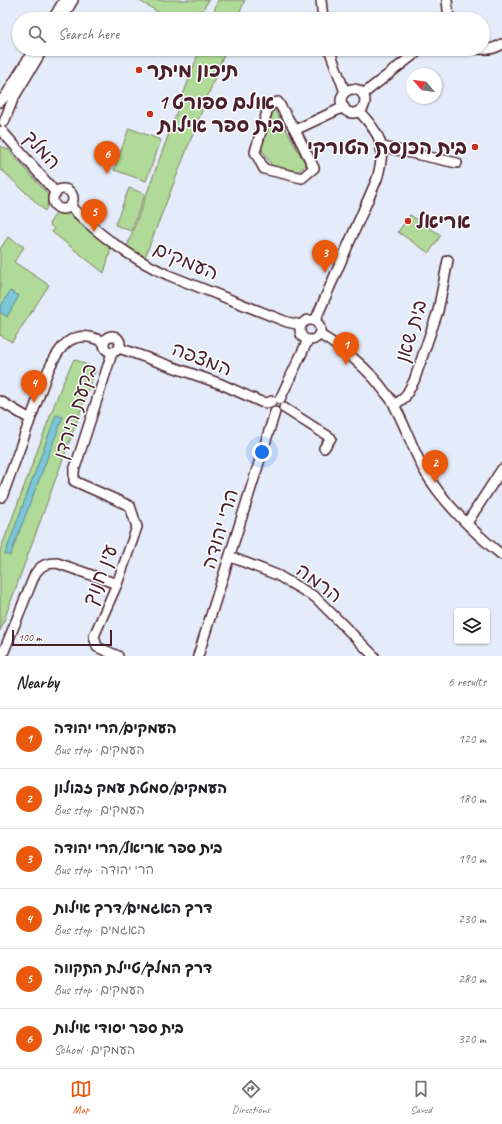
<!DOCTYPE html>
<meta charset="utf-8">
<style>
:root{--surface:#fff;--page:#f2f2f2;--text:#202124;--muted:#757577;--line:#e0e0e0;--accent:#ea580c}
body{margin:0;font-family:Caveat,"Playpen Sans Hebrew",sans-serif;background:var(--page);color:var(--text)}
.controls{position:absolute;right:12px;bottom:12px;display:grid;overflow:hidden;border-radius:4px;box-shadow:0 1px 3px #0004}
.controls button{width:36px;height:36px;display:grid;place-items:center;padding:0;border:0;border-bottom:1px solid var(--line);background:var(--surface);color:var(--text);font:20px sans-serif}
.compass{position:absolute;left:406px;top:68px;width:36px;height:36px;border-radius:50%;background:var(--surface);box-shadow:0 1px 3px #0004;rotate:299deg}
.scale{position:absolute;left:12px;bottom:10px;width:100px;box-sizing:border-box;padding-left:4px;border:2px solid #4a1f2b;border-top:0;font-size:11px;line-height:14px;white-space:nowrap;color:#4a1f2b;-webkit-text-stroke:3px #fff;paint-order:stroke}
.you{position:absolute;left:262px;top:452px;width:14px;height:14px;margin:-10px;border:3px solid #fff;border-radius:50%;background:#1a73e8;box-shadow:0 0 0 6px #1a73e833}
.badge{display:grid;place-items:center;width:26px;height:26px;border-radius:50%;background:var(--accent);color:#fff;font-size:13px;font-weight:700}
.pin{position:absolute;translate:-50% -33px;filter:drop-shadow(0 1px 2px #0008)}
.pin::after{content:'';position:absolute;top:21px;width:14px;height:12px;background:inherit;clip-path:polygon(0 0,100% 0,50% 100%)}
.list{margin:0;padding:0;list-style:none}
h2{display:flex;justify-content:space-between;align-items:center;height:52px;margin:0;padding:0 16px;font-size:17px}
h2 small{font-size:13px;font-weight:400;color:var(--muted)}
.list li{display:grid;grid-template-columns:26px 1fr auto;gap:12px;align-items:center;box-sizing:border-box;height:60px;padding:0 16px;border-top:1px solid var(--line)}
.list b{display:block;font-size:15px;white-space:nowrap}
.list p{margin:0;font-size:13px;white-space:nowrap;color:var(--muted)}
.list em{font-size:13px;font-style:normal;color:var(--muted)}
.icon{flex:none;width:22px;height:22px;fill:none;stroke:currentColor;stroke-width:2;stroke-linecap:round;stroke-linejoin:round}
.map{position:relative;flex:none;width:502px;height:656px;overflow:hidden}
.search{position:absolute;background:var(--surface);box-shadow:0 1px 3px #0004;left:12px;right:12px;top:12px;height:44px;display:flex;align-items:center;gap:10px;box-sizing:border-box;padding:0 14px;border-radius:22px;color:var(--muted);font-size:15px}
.sheet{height:412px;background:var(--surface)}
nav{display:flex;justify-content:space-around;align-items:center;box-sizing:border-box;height:56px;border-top:1px solid var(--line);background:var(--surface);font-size:11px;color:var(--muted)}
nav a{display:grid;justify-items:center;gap:2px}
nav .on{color:var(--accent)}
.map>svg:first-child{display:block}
.green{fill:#b0da97;stroke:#7d7c61}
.water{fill:#79c7d7;stroke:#668492}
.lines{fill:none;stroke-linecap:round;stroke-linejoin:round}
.minor-casing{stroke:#4a1f2b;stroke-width:12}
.minor{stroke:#fff;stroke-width:9}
.poi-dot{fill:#c8321e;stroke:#fff;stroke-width:1.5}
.labels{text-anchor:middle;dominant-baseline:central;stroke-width:3;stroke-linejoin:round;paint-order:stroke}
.poi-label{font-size:20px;font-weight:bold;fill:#4a1f2b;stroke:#fff;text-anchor:start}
.street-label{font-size:20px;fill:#4a1f2b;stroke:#fff}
</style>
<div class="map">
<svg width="502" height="656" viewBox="0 0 502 656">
<rect width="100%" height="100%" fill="#e5ecf9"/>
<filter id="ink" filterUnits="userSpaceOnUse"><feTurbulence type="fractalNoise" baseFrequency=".025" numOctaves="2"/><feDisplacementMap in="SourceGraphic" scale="8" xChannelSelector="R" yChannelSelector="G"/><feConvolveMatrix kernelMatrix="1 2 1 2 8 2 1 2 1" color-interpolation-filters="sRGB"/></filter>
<g filter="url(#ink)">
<g class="green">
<path d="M138,0h71l-12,19h-27z"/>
<path d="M218,0h27l-8,19h-26z"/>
<path d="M200,49h26l-81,208 -18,-10z"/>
<path d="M274,108l32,57 -8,7 -26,-6 -11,-18z"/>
<path d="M129,128l32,12 -15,41 -32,-11z"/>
<path d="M0,146l9,4 39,45 -1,12 -2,4 -43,-41 -2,2z"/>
<path d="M129,188l16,6 -14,37 -16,-6z"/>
<path d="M60,212l8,1 43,36 -7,24 -52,-41 2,-3 -5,-5 5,-8z"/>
<path d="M410,215l31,20 -12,18 -31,-21z"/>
<path d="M8,237l16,10 -10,15 35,23 -37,57 -12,-7v-86z"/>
<path d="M74,359l22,10 -96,262v-80l61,-164z"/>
</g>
<g class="water">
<path d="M10,291l9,5 -12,21 -7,-5v-4z"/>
<path d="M56,415l7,2 -53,139 -5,-2z"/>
</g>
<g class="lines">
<g class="minor-casing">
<g id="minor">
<path d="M321,0l2,19"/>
<path d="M447,0l2,19"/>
<path d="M53,19l11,-19"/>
<path d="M62,19l11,-19"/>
<path d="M329,49l16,43"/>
<path d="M479,49c9,1 16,0 23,-5"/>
<circle cx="353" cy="101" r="12"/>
<path d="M363,94l58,-45"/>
<path d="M0,102l6,-7 28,-46"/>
<path d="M278,102l17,28 19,38 -12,10 -38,-9 -9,-17 14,-47z"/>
<path d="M4,122l9,-23 30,-50"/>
<path d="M295,130l49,-23"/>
<path d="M2,131l54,62"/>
<path d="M383,147l74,16"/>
<circle cx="63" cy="199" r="10"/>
<path d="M70,206c30,30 59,51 98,69l119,47 14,3"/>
<circle cx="310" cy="330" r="10"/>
<path d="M315,321l62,-142c10,-34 4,-43 -18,-68"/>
<path d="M319,334c26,16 48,33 66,58 3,4 8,9 10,15 11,20 18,43 29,63 17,30 51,64 78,85"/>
<circle cx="112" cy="344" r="8"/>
<path d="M119,348l102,36 40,18 6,1 5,-2"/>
<path d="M112,353l-38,118v10l56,25 7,21 -20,57 -23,52 3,11 21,9"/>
<path d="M280,399l28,-59"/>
<path d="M0,401l30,18"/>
<path d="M395,405l10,-8 9,-16 24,-70 10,-51"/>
<path d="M284,408l47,30 -7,10"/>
<path d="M2,497l46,-126c12,-26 25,-44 56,-29"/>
<path d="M467,523l35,-54"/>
<path d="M231,557l46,18 38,22 59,59"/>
<path d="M2,656l33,-82c6,-9 11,-11 22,-11l60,21"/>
<path d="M198,656l77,-244"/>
</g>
</g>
<use href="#minor" class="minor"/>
</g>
</g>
<g class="poi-dot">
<circle cx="139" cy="70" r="4"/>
<circle cx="150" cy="114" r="4"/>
<circle cx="475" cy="147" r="4"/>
<circle cx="408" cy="221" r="4"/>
</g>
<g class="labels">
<g class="poi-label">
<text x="147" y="70">תיכון מיתר</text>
<text x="158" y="102">אולם ספורט 1<tspan x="158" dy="23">בית ספר אילות</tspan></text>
<text x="467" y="147" text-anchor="end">בית הכנסת הטורקי</text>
<text x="416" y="221">אריאל</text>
</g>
<g class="street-label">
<text transform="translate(42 150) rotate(48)">המלך</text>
<text transform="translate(186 261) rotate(23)">העמקים</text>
<text transform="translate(411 331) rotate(-73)">בית שאן</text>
<text transform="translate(202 359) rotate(21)">המצפה</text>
<text transform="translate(75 411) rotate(-72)">בקעת הירדן</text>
<text transform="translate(220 529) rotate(-73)">הרי יהודה</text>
<text transform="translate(100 575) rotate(-69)">עין חנוך</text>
<text transform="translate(319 583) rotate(37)">הרמה</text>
</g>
</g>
</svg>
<div class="controls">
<button><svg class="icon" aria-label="layers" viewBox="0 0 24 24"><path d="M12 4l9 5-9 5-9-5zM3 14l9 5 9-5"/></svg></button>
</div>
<svg class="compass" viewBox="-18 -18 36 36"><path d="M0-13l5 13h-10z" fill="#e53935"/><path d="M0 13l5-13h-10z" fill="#757577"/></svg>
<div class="scale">100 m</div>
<div class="you"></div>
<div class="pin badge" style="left:346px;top:365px">1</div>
<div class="pin badge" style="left:435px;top:483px">2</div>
<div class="pin badge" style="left:325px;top:273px">3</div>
<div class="pin badge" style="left:34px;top:403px">4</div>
<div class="pin badge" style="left:94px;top:232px">5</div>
<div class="pin badge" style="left:107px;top:174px">6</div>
<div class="search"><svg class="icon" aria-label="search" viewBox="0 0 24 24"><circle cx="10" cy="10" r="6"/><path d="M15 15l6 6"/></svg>Search here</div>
</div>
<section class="sheet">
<h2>Nearby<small>6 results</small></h2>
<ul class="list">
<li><span class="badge">1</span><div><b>העמקים/הרי יהודה</b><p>Bus stop · העמקים</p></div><em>120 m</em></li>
<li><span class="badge">2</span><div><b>העמקים/סמטת עמק זבולון</b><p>Bus stop · העמקים</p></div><em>180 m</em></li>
<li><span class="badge">3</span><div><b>בית ספר אריאל/הרי יהודה</b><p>Bus stop · הרי יהודה</p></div><em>190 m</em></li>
<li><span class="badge">4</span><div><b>דרך האגמים/דרך אילות</b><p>Bus stop · האגמים</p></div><em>230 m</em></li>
<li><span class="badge">5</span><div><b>דרך המלך/טיילת התקווה</b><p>Bus stop · העמקים</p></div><em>280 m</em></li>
<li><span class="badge">6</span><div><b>בית ספר יסודי אילות</b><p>School · העמקים</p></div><em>320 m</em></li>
</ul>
</section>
<nav>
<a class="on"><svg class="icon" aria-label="map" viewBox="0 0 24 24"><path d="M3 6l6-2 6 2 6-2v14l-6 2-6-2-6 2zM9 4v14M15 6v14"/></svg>Map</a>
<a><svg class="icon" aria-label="directions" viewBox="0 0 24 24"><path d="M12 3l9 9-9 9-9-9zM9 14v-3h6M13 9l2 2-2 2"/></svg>Directions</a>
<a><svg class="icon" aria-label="saved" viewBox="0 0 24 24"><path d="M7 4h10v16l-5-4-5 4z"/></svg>Saved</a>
</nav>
